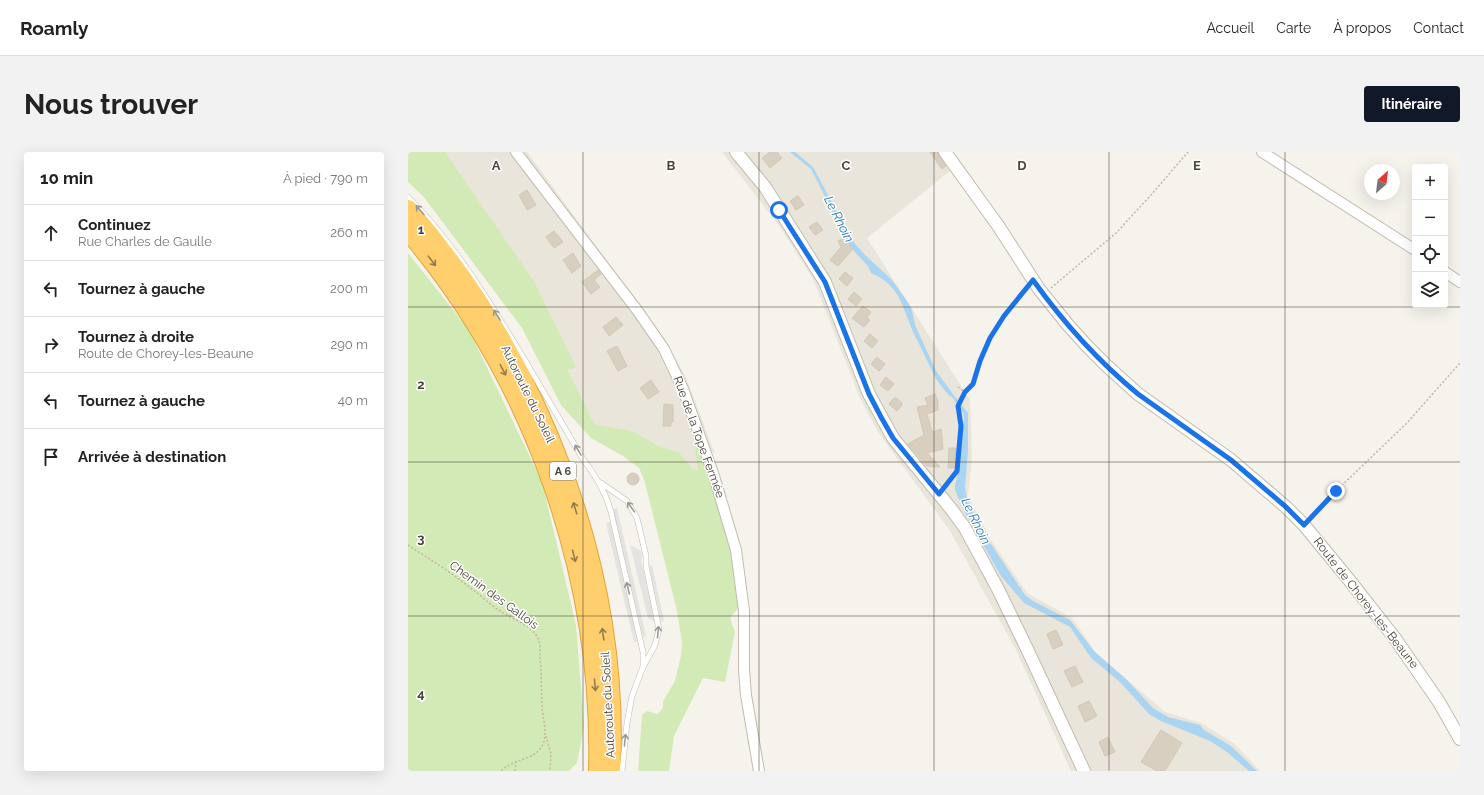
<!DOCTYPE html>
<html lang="fr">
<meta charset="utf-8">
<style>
:root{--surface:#fff;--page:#f2f2f2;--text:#222;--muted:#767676;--line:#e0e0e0;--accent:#111827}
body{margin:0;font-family:Raleway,sans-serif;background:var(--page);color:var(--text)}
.controls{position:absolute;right:12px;top:12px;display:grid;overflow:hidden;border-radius:4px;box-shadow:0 4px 16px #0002}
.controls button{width:36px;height:36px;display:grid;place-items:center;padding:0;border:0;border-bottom:1px solid var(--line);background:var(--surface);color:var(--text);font:20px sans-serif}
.compass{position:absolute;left:956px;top:12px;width:36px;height:36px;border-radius:50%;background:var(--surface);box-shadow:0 4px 16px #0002;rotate:28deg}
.stop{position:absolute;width:12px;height:12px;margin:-9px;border:3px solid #1a73e8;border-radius:50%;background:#fff}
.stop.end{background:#1a73e8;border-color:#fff;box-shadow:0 1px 4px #0008}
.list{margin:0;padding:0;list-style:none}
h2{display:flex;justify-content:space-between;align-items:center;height:52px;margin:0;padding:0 16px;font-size:17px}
h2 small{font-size:13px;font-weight:400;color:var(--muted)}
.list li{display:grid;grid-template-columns:26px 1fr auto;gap:12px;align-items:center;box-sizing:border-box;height:56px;padding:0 16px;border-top:1px solid var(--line)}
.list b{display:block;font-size:15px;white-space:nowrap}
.list p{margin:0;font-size:13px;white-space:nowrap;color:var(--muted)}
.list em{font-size:13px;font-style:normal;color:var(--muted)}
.icon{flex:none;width:22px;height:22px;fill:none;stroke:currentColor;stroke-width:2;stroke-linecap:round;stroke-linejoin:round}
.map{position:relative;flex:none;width:1052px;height:619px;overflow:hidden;border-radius:4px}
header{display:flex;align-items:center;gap:24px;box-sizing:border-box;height:56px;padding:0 20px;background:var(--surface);border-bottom:1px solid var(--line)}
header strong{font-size:19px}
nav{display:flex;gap:22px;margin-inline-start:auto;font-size:14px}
.intro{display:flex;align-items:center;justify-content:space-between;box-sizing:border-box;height:96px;padding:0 24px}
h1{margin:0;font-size:28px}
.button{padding:10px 18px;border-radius:4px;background:var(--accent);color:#fff;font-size:14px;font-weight:700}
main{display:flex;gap:24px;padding:0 24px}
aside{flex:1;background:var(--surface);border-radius:4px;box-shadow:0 4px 16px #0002}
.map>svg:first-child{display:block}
.residential{fill:#eae5da}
.green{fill:#d2eab5}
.parking{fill:#e5e3e0}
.water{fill:#a9d4f2}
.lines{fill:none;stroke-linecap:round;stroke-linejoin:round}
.stream{stroke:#a9d4f2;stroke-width:2.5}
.building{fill:#d8cfc1;stroke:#d3c7b4}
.service-casing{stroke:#c2bbae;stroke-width:6}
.minor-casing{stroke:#c2bbae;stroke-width:12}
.tertiary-casing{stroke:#c2bbae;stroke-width:14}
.motorway-casing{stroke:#e0a43c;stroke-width:20}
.path{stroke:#c4b79f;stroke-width:1.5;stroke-dasharray:2 2;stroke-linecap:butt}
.service{stroke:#fff;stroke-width:5}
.minor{stroke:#fff;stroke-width:10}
.tertiary{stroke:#fff;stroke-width:12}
.motorway{stroke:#ffcf6e;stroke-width:18}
.oneway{stroke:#9c9892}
.oneway2{stroke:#937c4e}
.route{stroke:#1a73e8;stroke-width:5}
.grid{fill:none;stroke:#4b4439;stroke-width:1;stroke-opacity:0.55}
.labels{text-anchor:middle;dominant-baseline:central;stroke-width:3;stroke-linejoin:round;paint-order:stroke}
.shield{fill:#fff;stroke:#817c74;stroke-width:1}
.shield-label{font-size:11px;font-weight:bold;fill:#4b4439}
.street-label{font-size:12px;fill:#4b4439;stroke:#fff}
.water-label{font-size:13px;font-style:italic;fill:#2e7ab2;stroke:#fff}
.grid-label{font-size:13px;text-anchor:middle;font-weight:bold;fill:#4b4439;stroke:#fff;stroke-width:3;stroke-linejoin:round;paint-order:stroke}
</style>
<header>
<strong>Roamly</strong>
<nav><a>Accueil</a><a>Carte</a><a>À propos</a><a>Contact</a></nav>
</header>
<div class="intro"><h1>Nous trouver</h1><a class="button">Itinéraire</a></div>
<main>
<aside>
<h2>10 min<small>À pied · 790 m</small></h2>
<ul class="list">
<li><svg class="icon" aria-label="ahead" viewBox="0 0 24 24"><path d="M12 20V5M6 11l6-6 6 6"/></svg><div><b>Continuez</b><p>Rue Charles de Gaulle</p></div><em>260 m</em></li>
<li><svg class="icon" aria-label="left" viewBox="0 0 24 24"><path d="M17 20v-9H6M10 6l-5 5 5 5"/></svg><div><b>Tournez à gauche</b></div><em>200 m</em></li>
<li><svg class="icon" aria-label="right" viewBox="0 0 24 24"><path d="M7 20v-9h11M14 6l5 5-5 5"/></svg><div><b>Tournez à droite</b><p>Route de Chorey-les-Beaune</p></div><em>290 m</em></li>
<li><svg class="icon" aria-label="left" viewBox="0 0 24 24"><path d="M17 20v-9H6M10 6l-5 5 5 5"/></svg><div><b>Tournez à gauche</b></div><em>40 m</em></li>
<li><svg class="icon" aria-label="arrive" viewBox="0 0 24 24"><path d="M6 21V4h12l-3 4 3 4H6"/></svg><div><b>Arrivée à destination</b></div></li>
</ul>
</aside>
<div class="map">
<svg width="1052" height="619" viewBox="0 0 1052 619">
<rect width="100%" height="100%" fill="#f6f3ec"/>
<g class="residential">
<path d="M37,0h82l137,186 22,39 29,77 -13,-8 -4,24 -5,-1 -14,-17 -18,-5 -29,-16 -38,-7 -26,-54 8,-3z"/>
<path d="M314,0h229l7,10 -8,9 -83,67 103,162 2,58 -4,38 25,47 34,50 45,25 24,35 69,59 36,11 34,21 25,27h-189l-55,-121 -66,-119 -72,-99 -18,-34 -47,-119 -33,-52z"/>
</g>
<g class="green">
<path d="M0,0h37l90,131 41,84 -8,3 26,54 38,7 29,16 18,5 14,17 5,1 -3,-22 7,-2 32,100 6,52 -2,10 -8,10 5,14 -10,50 -22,-4 -29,58 -5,35h-31l4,-56 5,-4 11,3 5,-6v-7l12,-20 6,-25 1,-13 -5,-32 -33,-132 -5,-11 -16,-12 -32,-18 -30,-33 -39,-77 -99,-132 -15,-14z"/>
<path d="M0,101l61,77 73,152 34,143 8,101 -7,37 -8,8h-161z"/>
</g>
<g class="parking">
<path d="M209,356l29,128 -3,1 -30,-128z"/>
<path d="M202,370l28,119 -4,1 -28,-119z"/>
<path d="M222,393l11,6 1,6 -1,3 14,62 -7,-4z"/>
<path d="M244,413l12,56h-3l-12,-55z"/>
</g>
<g class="water">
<path d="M382,0h5l18,15 39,73 12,14 27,25 16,22 5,9 3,15 21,46 17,23 -3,3c-5,-7 -11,-13 -15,-20 -7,-14 -13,-28 -20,-41 -13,-27 -13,-50 -44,-63l-3,-7 -17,-18 -40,-79z"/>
<path d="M548,246l12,15v37l-3,37 2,12 12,26 10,16 36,54 8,6 37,19 24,31 33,29 26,28 15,9 32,8 4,5 27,16 26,25h-8l-22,-19 -17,-11 -49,-20 -12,-7 -29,-32 -29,-24 -21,-31 -46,-24 -23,-27 -37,-65 -9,-21v-4l4,-18 5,-50 -1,-5 -9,-13z"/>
</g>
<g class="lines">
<path class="stream" d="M542,241l7,8"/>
</g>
<g class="building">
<path d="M362,0h7l5,6 -12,10 -8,-10z"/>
<path d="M522,0h8l1,4 7,10 -4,3z"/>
<path d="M119,38l9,15 -9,5 -8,-15z"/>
<path d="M390,44l6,9 -8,5 -6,-9z"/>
<path d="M409,70l6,8 -8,5 -6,-8z"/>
<path d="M146,79l9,11 -9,6 -8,-11z"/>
<path d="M438,85l6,13 -14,16 -8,-6 11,-13 -3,-6z"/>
<path d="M165,101l8,13 -9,7 -9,-13z"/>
<path d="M190,118l3,4 -7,6 6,7 -9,7 -9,-12z"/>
<path d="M437,120l8,6 -6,8 -8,-7z"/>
<path d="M446,140l8,7 -6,7 -8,-7z"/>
<path d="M455,154l8,6 -4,5 3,3 -6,7 -12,-9z"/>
<path d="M208,165l7,8 -14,11 -6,-9z"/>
<path d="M462,182l8,7 -6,7 -8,-7z"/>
<path d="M209,194l10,20 -9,5 -11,-20z"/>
<path d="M469,205l8,7 -6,7 -8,-7z"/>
<path d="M478,225l8,7 -6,7 -8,-6z"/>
<path d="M243,228l8,12 -11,7 -8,-11z"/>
<path d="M527,242l3,7v9l-11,4 5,18 9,-3 2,20 -16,4 13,14 -13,-1 -19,-22 16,-9 -7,-28 11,-2 -3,-7z"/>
<path d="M486,246h2l6,5v2l-5,6 -8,-7z"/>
<path d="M256,252l9,1v17h-2v4h-8z"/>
<path d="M541,296h7l-2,20h-6z"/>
<circle cx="225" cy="327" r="6"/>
<path d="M648,478l7,15 -10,4 -6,-15z"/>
<path d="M667,514l8,16 -11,5 -8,-16z"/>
<path d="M681,549l8,15 -12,6 -7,-16z"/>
<path d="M753,578l21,13 -17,28h-8l-16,-9z"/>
<path d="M700,585l7,15 -10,4 -6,-14z"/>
</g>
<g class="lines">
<g class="service-casing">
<g id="service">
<path d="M0,45c47,47 81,104 115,160 20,34 40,68 60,102 13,18 22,31 28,53l32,140v15"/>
<path d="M193,331l26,18 10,17 9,38v10l13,63 -4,16 -12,22 -11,29 -5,27 -5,48"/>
</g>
</g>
<g class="minor-casing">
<g id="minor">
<path d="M108,0l121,158 27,39 19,40 31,87 22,74 8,61v59l2,25 13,76"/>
<path d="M854,0l153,98"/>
<path d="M1037,120l15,10"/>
</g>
</g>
<g class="tertiary-casing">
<g id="tertiary">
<path d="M328,0l29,35 60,95 44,112 24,44 59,72 13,18 33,61 30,62 56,120"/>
<path d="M537,0l54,75 40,62 29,36 19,21 20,20 31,28 93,66 55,47 18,18 46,56 44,56 45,65 21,37"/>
</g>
</g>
<g class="motorway-casing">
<g id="motorway">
<path d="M0,57c132,151 213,360 203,562"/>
<path d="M0,79c126,149 195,344 190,540"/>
</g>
</g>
<g class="path">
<path d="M643,136l65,-55 35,-38 37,-43"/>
<path d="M550,235l7,5 8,-8 6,-23 11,-23 14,-22 22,-27"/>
<path d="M538,334l11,-15 4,-45 -4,-19 8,-15"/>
<path d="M904,366l24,-27 71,-68 53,-60"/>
<path d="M0,393c20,13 41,26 60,41 10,7 19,16 29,23 11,8 35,16 41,29 3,7 2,14 2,21 2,15 1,30 2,46 0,13 8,32 -2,44 -8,11 -27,10 -39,22"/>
<path d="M138,584l5,18 -1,17"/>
<path d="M107,619l1,-10"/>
</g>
<use href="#service" class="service"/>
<use href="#minor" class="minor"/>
<use href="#tertiary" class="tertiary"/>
<use href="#motorway" class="motorway"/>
</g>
<defs><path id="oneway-shaft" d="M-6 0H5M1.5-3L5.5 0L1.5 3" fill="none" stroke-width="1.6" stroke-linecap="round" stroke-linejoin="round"/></defs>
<g class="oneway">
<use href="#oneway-shaft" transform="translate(12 58) rotate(-131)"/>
<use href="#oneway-shaft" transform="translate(89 163) rotate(-122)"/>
<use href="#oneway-shaft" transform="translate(170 298) rotate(-121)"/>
<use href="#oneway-shaft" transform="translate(223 355) rotate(-125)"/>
<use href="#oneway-shaft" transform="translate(220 436) rotate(-103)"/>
<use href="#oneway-shaft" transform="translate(250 480) rotate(-85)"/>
<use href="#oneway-shaft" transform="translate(217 588) rotate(-84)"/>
</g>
<g class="oneway2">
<use href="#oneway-shaft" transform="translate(24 109) rotate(53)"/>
<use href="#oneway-shaft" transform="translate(95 218) rotate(62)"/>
<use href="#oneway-shaft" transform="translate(167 356) rotate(-107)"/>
<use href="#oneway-shaft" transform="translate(166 404) rotate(76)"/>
<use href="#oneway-shaft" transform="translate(195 482) rotate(-98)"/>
<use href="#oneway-shaft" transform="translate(187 533) rotate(85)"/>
</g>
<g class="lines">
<path class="route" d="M371,58l46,72 44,112 12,23 12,21 46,56 18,-23 4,-45 -3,-20 7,-14 8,-8 7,-23 10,-23 14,-22 29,-36c30,42 65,81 105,114l93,66 55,47 18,18 32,-34"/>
</g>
<path class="grid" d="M175,0v619M351,0v619M526,0v619M701,0v619M877,0v619M0,155h1052M0,310h1052M0,464h1052"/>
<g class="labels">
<rect class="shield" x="142" y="310" width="26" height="18" rx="3"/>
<g class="shield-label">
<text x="155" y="319">A 6</text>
</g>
<g class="street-label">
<text transform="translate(120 242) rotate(64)">Autoroute du Soleil</text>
<text transform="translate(291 285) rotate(70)">Rue de la Tope Fermée</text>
<text transform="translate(86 443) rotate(36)">Chemin des Gallois</text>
<text transform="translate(958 451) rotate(52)">Route de Chorey-les-Beaune</text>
<text transform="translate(200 553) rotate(-93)">Autoroute du Soleil</text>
</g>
<g class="water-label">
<text transform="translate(431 67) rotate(63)">Le Rhoin</text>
<text transform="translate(568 369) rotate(64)">Le Rhoin</text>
</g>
</g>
<g class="grid-label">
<text x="88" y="18">A</text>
<text x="263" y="18">B</text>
<text x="438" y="18">C</text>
<text x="614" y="18">D</text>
<text x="789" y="18">E</text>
<text x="13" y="82">1</text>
<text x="13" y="237">2</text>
<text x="13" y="391">3</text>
<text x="13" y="546">4</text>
</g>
</svg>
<div class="controls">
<button>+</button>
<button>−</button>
<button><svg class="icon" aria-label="locate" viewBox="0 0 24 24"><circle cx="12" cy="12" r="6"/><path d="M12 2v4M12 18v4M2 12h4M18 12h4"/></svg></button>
<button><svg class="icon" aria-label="layers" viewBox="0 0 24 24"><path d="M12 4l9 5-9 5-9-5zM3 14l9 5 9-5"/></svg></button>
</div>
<svg class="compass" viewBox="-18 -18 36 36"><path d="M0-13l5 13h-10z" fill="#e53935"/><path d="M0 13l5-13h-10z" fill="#767676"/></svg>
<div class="stop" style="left:371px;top:58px"></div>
<div class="stop end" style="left:928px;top:339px"></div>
</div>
</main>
